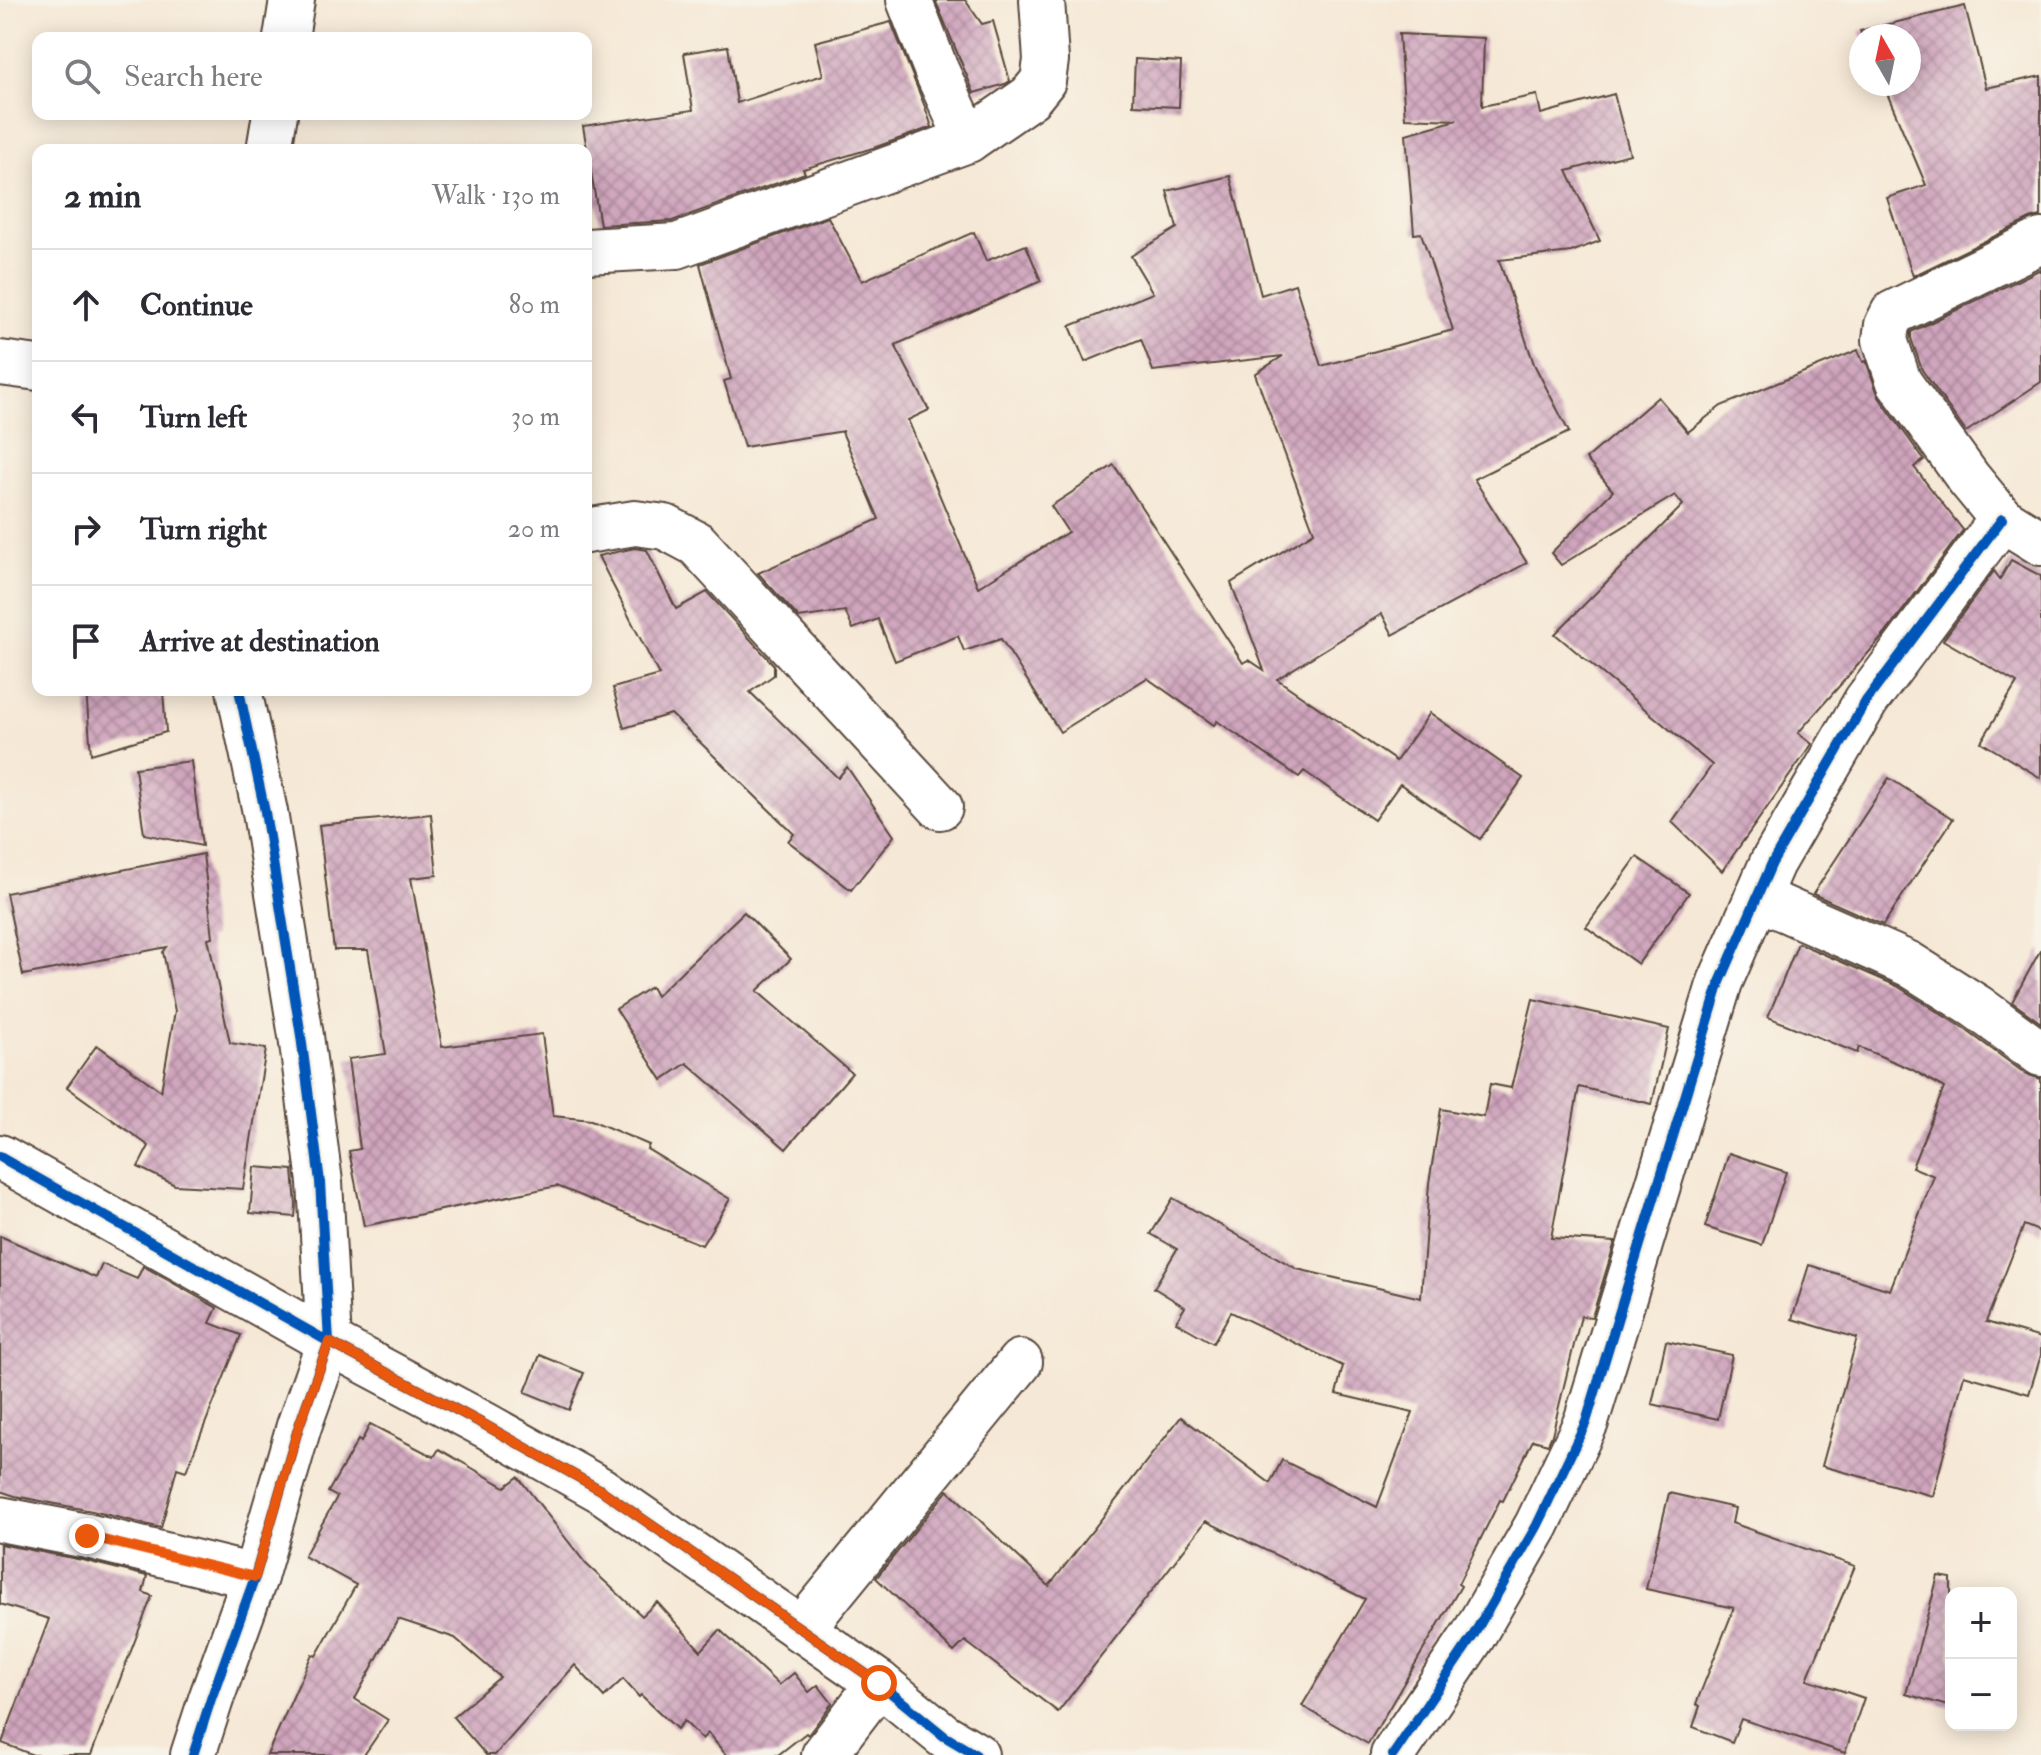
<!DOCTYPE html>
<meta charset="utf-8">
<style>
:root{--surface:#fff;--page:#f2f2f3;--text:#2b2b33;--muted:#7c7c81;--line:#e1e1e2}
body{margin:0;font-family:"IM FELL Double Pica",serif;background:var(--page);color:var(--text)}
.controls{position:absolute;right:24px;bottom:24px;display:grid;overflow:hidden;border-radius:16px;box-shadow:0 4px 20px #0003}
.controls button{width:72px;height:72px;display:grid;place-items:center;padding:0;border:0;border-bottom:2px solid var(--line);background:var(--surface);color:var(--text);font:40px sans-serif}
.compass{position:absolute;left:1849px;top:24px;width:72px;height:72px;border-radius:50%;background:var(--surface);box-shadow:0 4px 20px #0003;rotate:351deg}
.stop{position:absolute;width:24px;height:24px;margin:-18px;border:6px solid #ea580c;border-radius:50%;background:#fff}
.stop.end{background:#ea580c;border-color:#fff;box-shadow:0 2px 8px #0008}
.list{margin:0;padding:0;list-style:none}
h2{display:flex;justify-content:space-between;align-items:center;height:104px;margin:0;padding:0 32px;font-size:34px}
h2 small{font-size:26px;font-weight:400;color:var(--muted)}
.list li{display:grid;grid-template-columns:52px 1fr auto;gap:24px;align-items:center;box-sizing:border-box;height:112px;padding:0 32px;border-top:2px solid var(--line)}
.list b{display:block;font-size:30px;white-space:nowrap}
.list em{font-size:26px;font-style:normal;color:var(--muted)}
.icon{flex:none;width:44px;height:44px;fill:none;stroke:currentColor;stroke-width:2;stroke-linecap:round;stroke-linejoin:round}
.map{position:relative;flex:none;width:2041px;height:1755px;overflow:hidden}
.search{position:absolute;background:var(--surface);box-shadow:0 4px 20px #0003;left:32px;top:32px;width:560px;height:88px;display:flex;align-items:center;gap:20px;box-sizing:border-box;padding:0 28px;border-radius:16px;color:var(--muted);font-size:30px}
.panel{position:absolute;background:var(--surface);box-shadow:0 4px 20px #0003;left:32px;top:144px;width:560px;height:552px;border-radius:16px}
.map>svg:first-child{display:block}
.building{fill:url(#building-cross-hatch)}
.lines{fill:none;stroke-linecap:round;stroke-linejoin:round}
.minor-casing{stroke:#57463a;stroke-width:48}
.minor{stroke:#fff;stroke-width:44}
.cycleway-casing{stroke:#f7f3e8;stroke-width:15}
.cycleway{stroke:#0057b8;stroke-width:10}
.route{stroke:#ea580c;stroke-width:10}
</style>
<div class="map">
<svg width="2041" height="1755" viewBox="0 0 2041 1755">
<defs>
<pattern id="building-cross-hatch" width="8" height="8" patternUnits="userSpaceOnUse" patternTransform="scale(2)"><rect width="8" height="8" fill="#d0a5be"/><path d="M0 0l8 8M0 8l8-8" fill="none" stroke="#aa879a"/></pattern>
</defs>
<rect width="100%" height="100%" fill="#f7f3e8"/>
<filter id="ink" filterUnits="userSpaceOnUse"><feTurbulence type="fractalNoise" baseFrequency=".0125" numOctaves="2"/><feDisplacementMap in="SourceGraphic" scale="16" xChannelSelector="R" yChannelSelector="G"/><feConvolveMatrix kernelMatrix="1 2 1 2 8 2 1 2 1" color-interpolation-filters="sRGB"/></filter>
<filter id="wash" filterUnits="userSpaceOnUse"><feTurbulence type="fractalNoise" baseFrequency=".006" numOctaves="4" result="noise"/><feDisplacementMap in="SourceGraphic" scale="32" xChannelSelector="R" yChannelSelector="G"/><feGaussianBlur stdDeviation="1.8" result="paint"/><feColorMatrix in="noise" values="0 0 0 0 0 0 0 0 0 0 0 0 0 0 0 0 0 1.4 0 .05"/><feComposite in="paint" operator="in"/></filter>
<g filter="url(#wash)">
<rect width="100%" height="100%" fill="#f6e8d6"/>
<g id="blocks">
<g class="building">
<path d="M939,0h26l17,24 11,-3 17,60 -5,3 -31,9 -38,-91z"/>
<path d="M1965,6l21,82 55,-12v140l-11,3 -117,57 -26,-78 39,-13 -43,-101h26v-48h-47l-2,-5z"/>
<path d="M891,22l34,85 7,20 -56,20 -73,22 2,4 -133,48 -72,4 -17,-99 110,-16 -9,-57 44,-7 9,57 86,-28 -8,-33z"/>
<path d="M1399,34l85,4 -2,68 55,-11 4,19 73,-20 16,60 -63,17 33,70 -29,11 -72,8 35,104 35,68 -95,47 53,84 -134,72 -11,-21 -105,65 119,82 34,-48 93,65 -43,61 -80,-55 -26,36 -70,-49 -5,6 -82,-56 -3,4 -67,-47 -87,54 -59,-93 -37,12 -6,-15 -63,25 -17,-42 -25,10 -8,-18 -46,7 -41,-45 121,-54 -37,-87 2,-1 -100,16 -20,-66 7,-2 -31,-115 128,-47 34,64 112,-49 12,29 40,-16 15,36 -146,64 34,65 -21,10 70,167 90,-55 -17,-26 63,-41 129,198 6,-3 15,10 -33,-87 83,-51 -59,-158 28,-18 -130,15 -12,-32 -56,23 -15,-36 83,-33 -22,-37 46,-28 -10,-37 63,-15 31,119 34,-11 26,82 132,-36 -32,-97 -7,1 -8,-100 51,-14 -52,-2z"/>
<path d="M1135,59l46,3 -2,45 -46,-2z"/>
<path d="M2041,269v113l-75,50 -44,-62 -11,-32v-6z"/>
<path d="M1858,350l5,12 3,-1 13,36 45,63 -10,7 49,63 -78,104 -87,99 14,11 -90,127 -50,-49 40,-57 -157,-131 128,-129 -8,-10 -114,70 -10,-12 62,-62 -27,-32 72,-62 30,35 33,-26z"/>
<path d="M635,548l12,2 29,59 31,-17 67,73v10l-24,17 88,86 9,-11 47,69 -43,54 -63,-49 6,-7 -123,-120 -47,14 -11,-40 46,-13 -61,-119z"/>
<path d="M2011,560l30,16v202l-60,-36 36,-59 -74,-43 51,-69 6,8z"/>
<path d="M86,690h77l3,42 -75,22z"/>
<path d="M191,761l11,85 -58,-12 -9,-66z"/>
<path d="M1889,778l64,41 -70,106 -70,-31z"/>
<path d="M431,814l6,61 -26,3 31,169 100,-13 11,82 38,4 58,25 -2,4 83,50 -28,46 -145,-59 -193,40 -15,-75 11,-2 -12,-90 38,-5 -18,-104h-34l-15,-125z"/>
<path d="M203,854l10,83 -5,1 22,105 36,6 -23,140 -68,-4 -37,-18 11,-21 -82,-59 30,-42 64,46 14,-80 -12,-59 4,-5 -144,28 -17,-82z"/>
<path d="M1637,857l52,36 -51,71 -52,-37z"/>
<path d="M744,912l47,47 -34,32 95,82 -66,76 -99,-86 -25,17 -46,-71 35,-22 5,9z"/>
<path d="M1798,943l99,43 66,42 63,46 15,5v153l-17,-7 -38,97 55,16v17l-12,39 -65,-19 -31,121 -111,-30 35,-128 -65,-19 17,-54 81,25 44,-114 -22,-9 32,-79 -33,-19 -52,-22 -2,6 -89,-36z"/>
<path d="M2041,949v74l-29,-21z"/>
<path d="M1533,999l136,30 -17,75 -73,-17 -28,151 64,4 -23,75 -11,-1 -29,119 -4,9 -15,-4 -30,61 -3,-1 -42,84 3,2 -93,158 -66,-38 63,-107 -159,-78 -148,191 -93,-71 -11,11 -78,-74 72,-88 101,96 132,-169 89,66 12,-23 95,47 36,-95 -77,-18 7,-28 -112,-54 -18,31 -37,-21 9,-15 -31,-19 23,-39 -26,-15 22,-36 124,71 124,29 8,-115 12,-74 43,8 6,-33 21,4z"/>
<path d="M1729,1153l57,19 -24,73 -57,-18z"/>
<path d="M254,1167l39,3 3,35 -1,12 -45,-4z"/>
<path d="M0,1236l96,42 6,-14 35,15 6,-13 74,42 -7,15 31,12 -55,136 -9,-3 -16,60 -69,-17 -77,-15 -15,-5z"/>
<path d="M1666,1341l66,14 -14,64 -66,-15z"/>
<path d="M540,1355l44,18 -15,37 -44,-18z"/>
<path d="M370,1424l64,33 5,-8 66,38 13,-10 68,87 56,52 15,-14 44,49 19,-21 59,55 15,-12 15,19 9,-7 14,18 -24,32 -2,-2 -28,22h-52l-18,-22 -6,6 -18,-18 -7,8 -36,-34 -2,2 -16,-18 -19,18 -29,-32 -80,90h-9l-33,-38 47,-40 -45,-39 -57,-19 -43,80 33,21 -24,35h-97l45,-101 4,2 40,-71 -52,-29 33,-59 -9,-5 30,-52 3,2z"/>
<path d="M1669,1493l66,15 -3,15 123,43 -48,113 57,19 -19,55 -104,-34 -9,23 -39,-15 7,-21 -4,-2 38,-96 -88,-19z"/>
<path d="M0,1544l82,16 65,16 -4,16 9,4 -61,159h-58l-31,-12 47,-124 -49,-15z"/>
<path d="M1938,1576l13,2v129l-45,-13z"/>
</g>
</g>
</g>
<g filter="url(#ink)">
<use href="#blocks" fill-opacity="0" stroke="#57463a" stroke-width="2"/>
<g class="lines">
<g class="minor-casing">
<g id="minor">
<path d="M909,0l28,72 31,68"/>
<path d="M286,38l6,-38"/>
<path d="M269,150l6,-36"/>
<path d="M2041,241l-148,72 -6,12 -2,15 14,42 70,97 33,40 39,24"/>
<path d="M586,251l91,-5 291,-106 62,-43 13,-16 3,-21 -4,-60"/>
<path d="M0,363l38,5"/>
<path d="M586,531l49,-8 30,4 32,17 243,263"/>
<path d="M1757,897l152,67 68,43 64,47"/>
<path d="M0,1157l329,185 156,83 116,65 278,193 65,53 32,19"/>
<path d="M0,1519l87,17 168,41"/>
<path d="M801,1630l219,-268"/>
<path d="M193,1755l18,-56 44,-122 44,-151 30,-84 -9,-160 -19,-146 -36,-224 -26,-122"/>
<path d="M824,1755l55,-72"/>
<path d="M1393,1755l80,-119 64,-111 49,-103 134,-440 52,-119 94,-162 136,-182"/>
</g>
</g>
<use href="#minor" class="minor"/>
<g class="cycleway-casing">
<g id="cycleway">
<path d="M0,1157l329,185 156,83 116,65 278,193 65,53 32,19"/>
<path d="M193,1755l18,-56 44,-122 44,-151 30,-84 -9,-160 -19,-146 -36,-224 -26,-122"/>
<path d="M1393,1755l80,-119 64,-111 49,-103 134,-440 52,-119 94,-162 136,-182"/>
</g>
</g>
<use href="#cycleway" class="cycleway"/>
</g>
</g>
<g class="lines" filter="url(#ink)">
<path class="route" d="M87,1536l168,41 44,-151 30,-84 156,83 116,65 278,193"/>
</g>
</svg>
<div class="controls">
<button>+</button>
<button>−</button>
</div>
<svg class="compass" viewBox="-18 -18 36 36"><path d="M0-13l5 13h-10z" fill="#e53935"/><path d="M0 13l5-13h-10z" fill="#7c7c81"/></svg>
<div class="stop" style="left:879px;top:1683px"></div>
<div class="stop end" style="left:87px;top:1536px"></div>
<div class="search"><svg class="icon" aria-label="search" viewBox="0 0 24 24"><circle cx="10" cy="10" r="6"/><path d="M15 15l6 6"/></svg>Search here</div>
<section class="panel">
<h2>2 min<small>Walk · 130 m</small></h2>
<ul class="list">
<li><svg class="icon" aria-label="ahead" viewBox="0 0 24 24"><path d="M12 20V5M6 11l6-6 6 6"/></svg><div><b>Continue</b></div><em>80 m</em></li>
<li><svg class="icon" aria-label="left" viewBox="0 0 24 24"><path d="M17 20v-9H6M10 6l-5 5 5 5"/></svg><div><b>Turn left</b></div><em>30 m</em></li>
<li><svg class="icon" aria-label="right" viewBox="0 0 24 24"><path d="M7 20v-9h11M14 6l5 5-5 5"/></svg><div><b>Turn right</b></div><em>20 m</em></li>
<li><svg class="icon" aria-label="arrive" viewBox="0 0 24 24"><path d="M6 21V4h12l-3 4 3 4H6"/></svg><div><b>Arrive at destination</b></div></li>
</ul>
</section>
</div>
